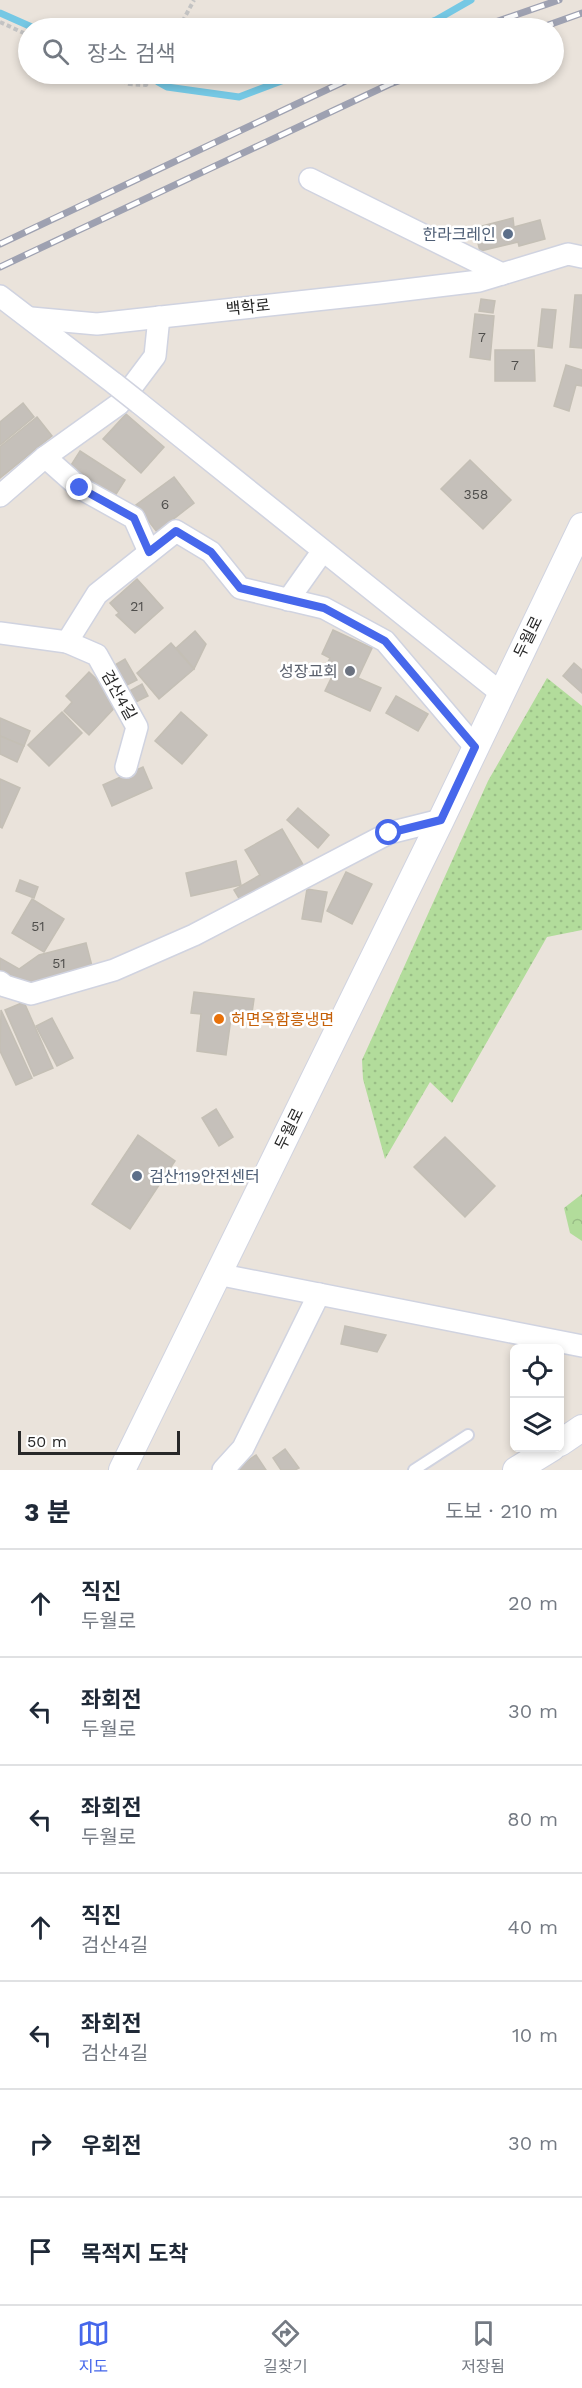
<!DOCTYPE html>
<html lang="ko">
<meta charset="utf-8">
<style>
:root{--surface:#fff;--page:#f2f2f3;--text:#1f2937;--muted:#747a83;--line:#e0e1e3;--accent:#4667eb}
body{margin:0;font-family:"Work Sans","Noto Sans KR",sans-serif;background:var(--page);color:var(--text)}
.controls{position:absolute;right:18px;bottom:18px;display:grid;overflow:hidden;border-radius:9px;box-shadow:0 3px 9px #0003}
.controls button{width:54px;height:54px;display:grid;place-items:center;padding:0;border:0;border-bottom:2px solid var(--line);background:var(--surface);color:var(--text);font:30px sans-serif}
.scale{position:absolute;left:18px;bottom:15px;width:162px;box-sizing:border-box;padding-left:6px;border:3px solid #282828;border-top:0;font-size:16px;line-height:21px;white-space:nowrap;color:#282828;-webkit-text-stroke:4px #fff;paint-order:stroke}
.stop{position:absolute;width:18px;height:18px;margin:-14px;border:4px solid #4667eb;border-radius:50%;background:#fff}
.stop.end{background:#4667eb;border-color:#fff;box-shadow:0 2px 6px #0008}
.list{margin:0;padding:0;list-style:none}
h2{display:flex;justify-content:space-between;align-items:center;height:78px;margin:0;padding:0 24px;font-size:26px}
h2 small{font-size:20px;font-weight:400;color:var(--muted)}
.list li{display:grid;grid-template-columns:39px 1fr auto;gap:18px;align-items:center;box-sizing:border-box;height:108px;padding:0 24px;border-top:2px solid var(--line)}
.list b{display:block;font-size:22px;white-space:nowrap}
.list p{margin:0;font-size:20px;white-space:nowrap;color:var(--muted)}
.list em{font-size:20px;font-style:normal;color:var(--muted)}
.icon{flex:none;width:33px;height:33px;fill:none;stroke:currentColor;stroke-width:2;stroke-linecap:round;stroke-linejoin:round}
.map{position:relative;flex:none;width:582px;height:1470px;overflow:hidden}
.search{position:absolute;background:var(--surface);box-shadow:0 3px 9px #0003;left:18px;right:18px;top:18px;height:66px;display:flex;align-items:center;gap:15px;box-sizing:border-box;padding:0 21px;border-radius:33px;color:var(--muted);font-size:22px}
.sheet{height:834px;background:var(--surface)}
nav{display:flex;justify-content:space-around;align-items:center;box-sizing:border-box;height:84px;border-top:2px solid var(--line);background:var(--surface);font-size:16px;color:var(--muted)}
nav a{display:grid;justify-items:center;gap:3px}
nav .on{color:var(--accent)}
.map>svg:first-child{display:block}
.grass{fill:url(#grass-dots)}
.forest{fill:url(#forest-crowns)}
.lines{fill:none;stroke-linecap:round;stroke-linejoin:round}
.stream{stroke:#75c8e4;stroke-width:7}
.building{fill:#c5c0ba;stroke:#c4bfb5;stroke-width:1.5}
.service-casing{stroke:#d0d3e0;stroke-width:14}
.minor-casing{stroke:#d0d3e0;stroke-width:24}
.tertiary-casing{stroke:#d0d3e0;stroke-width:28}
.path{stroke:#c3c3c3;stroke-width:4;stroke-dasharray:4.5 3;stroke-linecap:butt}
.service{stroke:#fff;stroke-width:10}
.minor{stroke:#fff;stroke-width:21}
.tertiary{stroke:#fff;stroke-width:26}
.rail-casing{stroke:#9ea1b1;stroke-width:7}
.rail{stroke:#fff;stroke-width:4.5;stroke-dasharray:14;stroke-linecap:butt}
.minor-bridge-casing{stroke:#d0d3e0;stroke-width:24;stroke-linecap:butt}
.minor-bridge{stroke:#fff;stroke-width:21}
.route{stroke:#4667eb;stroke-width:8}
.service-dot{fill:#5c6f8a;stroke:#fff;stroke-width:2}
.worship-dot{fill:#6b7280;stroke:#fff;stroke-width:2}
.food-dot{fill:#e8710a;stroke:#fff;stroke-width:2}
.labels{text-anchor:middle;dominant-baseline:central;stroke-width:5;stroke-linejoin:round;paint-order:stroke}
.number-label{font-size:14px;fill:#4f4e4c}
.service-label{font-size:16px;fill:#4e5e75;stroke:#fff;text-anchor:end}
.street-label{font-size:16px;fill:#282828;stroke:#fff}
.worship-label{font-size:16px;fill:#5b616d;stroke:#fff;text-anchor:end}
.food-label{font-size:16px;fill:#c56008;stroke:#fff;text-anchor:start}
</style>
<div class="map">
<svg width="582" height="1470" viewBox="0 0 582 1470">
<defs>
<pattern id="grass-dots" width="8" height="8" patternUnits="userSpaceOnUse" patternTransform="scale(1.5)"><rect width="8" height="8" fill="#b2dc9b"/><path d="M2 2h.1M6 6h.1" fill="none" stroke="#99bd86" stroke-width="1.8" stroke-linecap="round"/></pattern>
<pattern id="forest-crowns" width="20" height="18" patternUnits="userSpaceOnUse" patternTransform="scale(1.5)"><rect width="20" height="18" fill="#b2dc9b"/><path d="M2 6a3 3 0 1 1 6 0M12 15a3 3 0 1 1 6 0" fill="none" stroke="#99bd86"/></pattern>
</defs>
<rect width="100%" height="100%" fill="#eae3db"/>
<path class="grass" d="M547,678l35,28v224l-35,7 -95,166 -22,-21 -45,77 -22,-80 -1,-19 126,-279z"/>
<path class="forest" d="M582,1194v47l-12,-8 -6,-25z"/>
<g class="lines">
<g class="stream">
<path d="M0,13l34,15"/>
<path d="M415,28l21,-8 35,-20"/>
<path d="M136,74l5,2"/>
<path d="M158,82l9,5 72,10 61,-23"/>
</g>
</g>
<g class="building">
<path d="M513,218l1,9 26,-7 5,19 -26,7 -1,-4 -38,9 -6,-23z"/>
<path d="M575,295h7v53l-12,-1z"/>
<path d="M481,299l14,2 -2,12 -14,-2z"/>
<path d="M542,309l14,1 -4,38 -14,-2z"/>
<path d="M475,314l19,2 -4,44 -20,-3z"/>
<path d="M495,350h39l1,31h-40z"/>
<path d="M566,365l16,5v16l-6,-1 -7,26 -15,-5z"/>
<path d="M23,403l11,14 -34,28v-23z"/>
<path d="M126,414l38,33 -23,26 -38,-34z"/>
<path d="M37,417l15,19 -52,42v-31z"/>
<path d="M80,451l45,29 -12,19 -45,-29z"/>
<path d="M470,460l41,40 -28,29 -42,-40z"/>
<path d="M174,477l20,26 -37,29 -21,-27z"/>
<path d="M137,579l26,29 -28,25 -19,-18 3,-2 -9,-10z"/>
<path d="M333,630l39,18 -14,30 23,10 -11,23 -45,-20 11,-23 -9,-4 3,-6 -8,-4z"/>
<path d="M195,631l11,13 -12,25 -18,-21z"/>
<path d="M171,643l23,26 -35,30 -22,-26z"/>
<path d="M125,659l12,21 -18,9 -11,-20z"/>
<path d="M574,663l8,7v23l-19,-17z"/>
<path d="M89,672l31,30 -31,33 -25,-24 8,-9 -6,-6z"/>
<path d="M142,684l6,12 -18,9 -6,-11z"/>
<path d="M396,696l32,18 -10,17 -32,-18z"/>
<path d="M62,712l20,21 -33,33 -21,-21z"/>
<path d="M181,712l26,23 -25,29 -27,-23z"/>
<path d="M0,718l30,13 -6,15 -24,-10z"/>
<path d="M0,736l24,10 -7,16 -17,-8z"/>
<path d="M143,767l9,21 -40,18 -9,-21z"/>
<path d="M0,779l20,9 -18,40 -2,-1z"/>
<path d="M298,808l31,27 -11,13 -31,-28z"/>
<path d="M282,829l23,39 -62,37 -9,-15 26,-15 -15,-25z"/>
<path d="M236,861l5,24 -50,11 -5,-23z"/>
<path d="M346,872l26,12 -20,40 -25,-13z"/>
<path d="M20,880l18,7 -4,11 -18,-7z"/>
<path d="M307,889l20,3 -6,30 -19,-3z"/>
<path d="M32,899l32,20 -20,33 -32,-19z"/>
<path d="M86,943l7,27 -67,18 -26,-15v-15l19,11 20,-14z"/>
<path d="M194,992l60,7 -3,21 -20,-2 -5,37 -29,-4 4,-37 -10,-1z"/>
<path d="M24,1002l29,66 -19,8 -29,-66z"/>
<path d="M1,1010l31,68 -16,7 -16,-34z"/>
<path d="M52,1018l21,40 -16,8 -21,-40z"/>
<path d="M216,1109l17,28 -14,9 -17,-28z"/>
<path d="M138,1135l37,26 -45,68 -38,-25z"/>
<path d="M445,1137l50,49 -30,31 -51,-50z"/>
<path d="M345,1326l41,9 -9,17 -36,-8z"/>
<path d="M285,1449l14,19 -4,2h-14l-8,-12z"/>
<path d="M256,1455l10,15h-30v-1z"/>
</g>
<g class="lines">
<g class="service-casing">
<path id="service" d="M414,1470l54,-35"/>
</g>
<g class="minor-casing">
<g id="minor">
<path d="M310,179l192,95"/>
<path d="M0,296l115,88"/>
<path d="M31,318l66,6 283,-31 99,-12 89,-27 14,3"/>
<path d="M139,403l362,290"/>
<path d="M0,496l45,-39"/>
<path d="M149,552l-15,-34 -54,-30 -35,-31 74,-53 36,-48 4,-39"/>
<path d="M288,600l34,-48"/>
<path d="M0,633l67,9 30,-48 79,-63 35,21 29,36 84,20 61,33 90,106"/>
<path d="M67,642l30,13 40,72 -11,40"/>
<path d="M0,982l5,4 26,8 83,-24 80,-35 195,-102 52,-13"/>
<path d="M217,1274l365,72"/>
<path d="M223,1470l20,-22 76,-154"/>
</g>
</g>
<g class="tertiary-casing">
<g id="tertiary">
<path d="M560,1443l22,-15"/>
<path d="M122,1470l319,-650 141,-294"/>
<path d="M516,1470l36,-22"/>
</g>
</g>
<g class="path">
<path d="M0,22l28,13"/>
<path d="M179,28l15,-28"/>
<path d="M108,74l21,10 17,1 8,-11"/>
</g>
<use href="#service" class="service"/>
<use href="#minor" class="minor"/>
<use href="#tertiary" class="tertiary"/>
<g class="rail-casing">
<g id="rail">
<path d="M478,28l81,-28"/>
<path d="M540,28l42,-15"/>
<path d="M0,244l360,-170"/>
<path d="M0,267l390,-183 28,-10"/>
</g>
</g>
<use href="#rail" class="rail"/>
<g class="minor-bridge-casing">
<path id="minor-bridge" d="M115,384l24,19"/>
</g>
<use href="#minor-bridge" class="minor-bridge"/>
</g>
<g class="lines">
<path class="route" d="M80,488l54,30 15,34 27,-21 35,21 29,36 84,20 61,33 90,106 -34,73 -52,13"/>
</g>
<g class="service-dot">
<circle cx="508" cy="234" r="6"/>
<circle cx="137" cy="1176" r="6"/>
</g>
<circle class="worship-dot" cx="350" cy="671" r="6"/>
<circle class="food-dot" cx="219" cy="1019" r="6"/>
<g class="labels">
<g class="number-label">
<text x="482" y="337">7</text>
<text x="515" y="365">7</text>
<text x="476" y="494">358</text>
<text x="165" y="504">6</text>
<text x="137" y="606">21</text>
<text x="38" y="926">51</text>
<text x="59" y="963">51</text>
</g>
<g class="service-label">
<text x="496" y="234">한라크레인</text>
<text x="149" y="1176" text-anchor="start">검산119안전센터</text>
</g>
<g class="street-label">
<text transform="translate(248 307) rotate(-6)">백학로</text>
<text transform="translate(528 637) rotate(-64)">두월로</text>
<text transform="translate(119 695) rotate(61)">검산4길</text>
<text transform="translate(289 1129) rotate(-64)">두월로</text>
</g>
<g class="worship-label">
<text x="338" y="671">성장교회</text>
</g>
<g class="food-label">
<text x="231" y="1019">허면옥함흥냉면</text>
</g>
</g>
</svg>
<div class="controls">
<button><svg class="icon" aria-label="locate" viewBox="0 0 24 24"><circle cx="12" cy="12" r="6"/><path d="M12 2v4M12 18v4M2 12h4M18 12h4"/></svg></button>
<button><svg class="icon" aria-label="layers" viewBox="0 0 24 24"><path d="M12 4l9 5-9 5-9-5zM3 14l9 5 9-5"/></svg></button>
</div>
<div class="scale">50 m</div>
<div class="stop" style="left:389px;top:833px"></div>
<div class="stop end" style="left:80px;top:488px"></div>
<div class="search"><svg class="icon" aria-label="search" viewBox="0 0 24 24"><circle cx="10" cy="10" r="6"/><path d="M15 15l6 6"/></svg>장소 검색</div>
</div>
<section class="sheet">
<h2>3 분<small>도보 · 210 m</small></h2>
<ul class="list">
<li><svg class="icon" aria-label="ahead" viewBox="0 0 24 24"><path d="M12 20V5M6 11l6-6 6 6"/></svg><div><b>직진</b><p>두월로</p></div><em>20 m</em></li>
<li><svg class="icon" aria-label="left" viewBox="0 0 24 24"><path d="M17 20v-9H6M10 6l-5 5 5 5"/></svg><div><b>좌회전</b><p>두월로</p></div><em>30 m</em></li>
<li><svg class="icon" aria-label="left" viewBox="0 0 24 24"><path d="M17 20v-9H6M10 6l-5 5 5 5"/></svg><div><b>좌회전</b><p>두월로</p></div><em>80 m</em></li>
<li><svg class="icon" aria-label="ahead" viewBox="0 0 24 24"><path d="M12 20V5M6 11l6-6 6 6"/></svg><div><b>직진</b><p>검산4길</p></div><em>40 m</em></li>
<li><svg class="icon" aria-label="left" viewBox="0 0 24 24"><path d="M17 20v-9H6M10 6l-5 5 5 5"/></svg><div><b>좌회전</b><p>검산4길</p></div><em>10 m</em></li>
<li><svg class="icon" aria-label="right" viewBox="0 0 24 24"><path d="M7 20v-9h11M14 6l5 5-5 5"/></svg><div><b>우회전</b></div><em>30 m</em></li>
<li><svg class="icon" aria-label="arrive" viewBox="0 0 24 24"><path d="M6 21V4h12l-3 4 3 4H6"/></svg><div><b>목적지 도착</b></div></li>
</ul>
</section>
<nav>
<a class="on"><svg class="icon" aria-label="map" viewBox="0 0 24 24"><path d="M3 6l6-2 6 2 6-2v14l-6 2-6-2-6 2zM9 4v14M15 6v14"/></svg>지도</a>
<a><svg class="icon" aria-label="directions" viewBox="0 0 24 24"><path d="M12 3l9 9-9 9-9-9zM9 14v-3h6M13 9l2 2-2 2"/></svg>길찾기</a>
<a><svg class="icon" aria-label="saved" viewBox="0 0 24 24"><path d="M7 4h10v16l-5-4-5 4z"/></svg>저장됨</a>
</nav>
